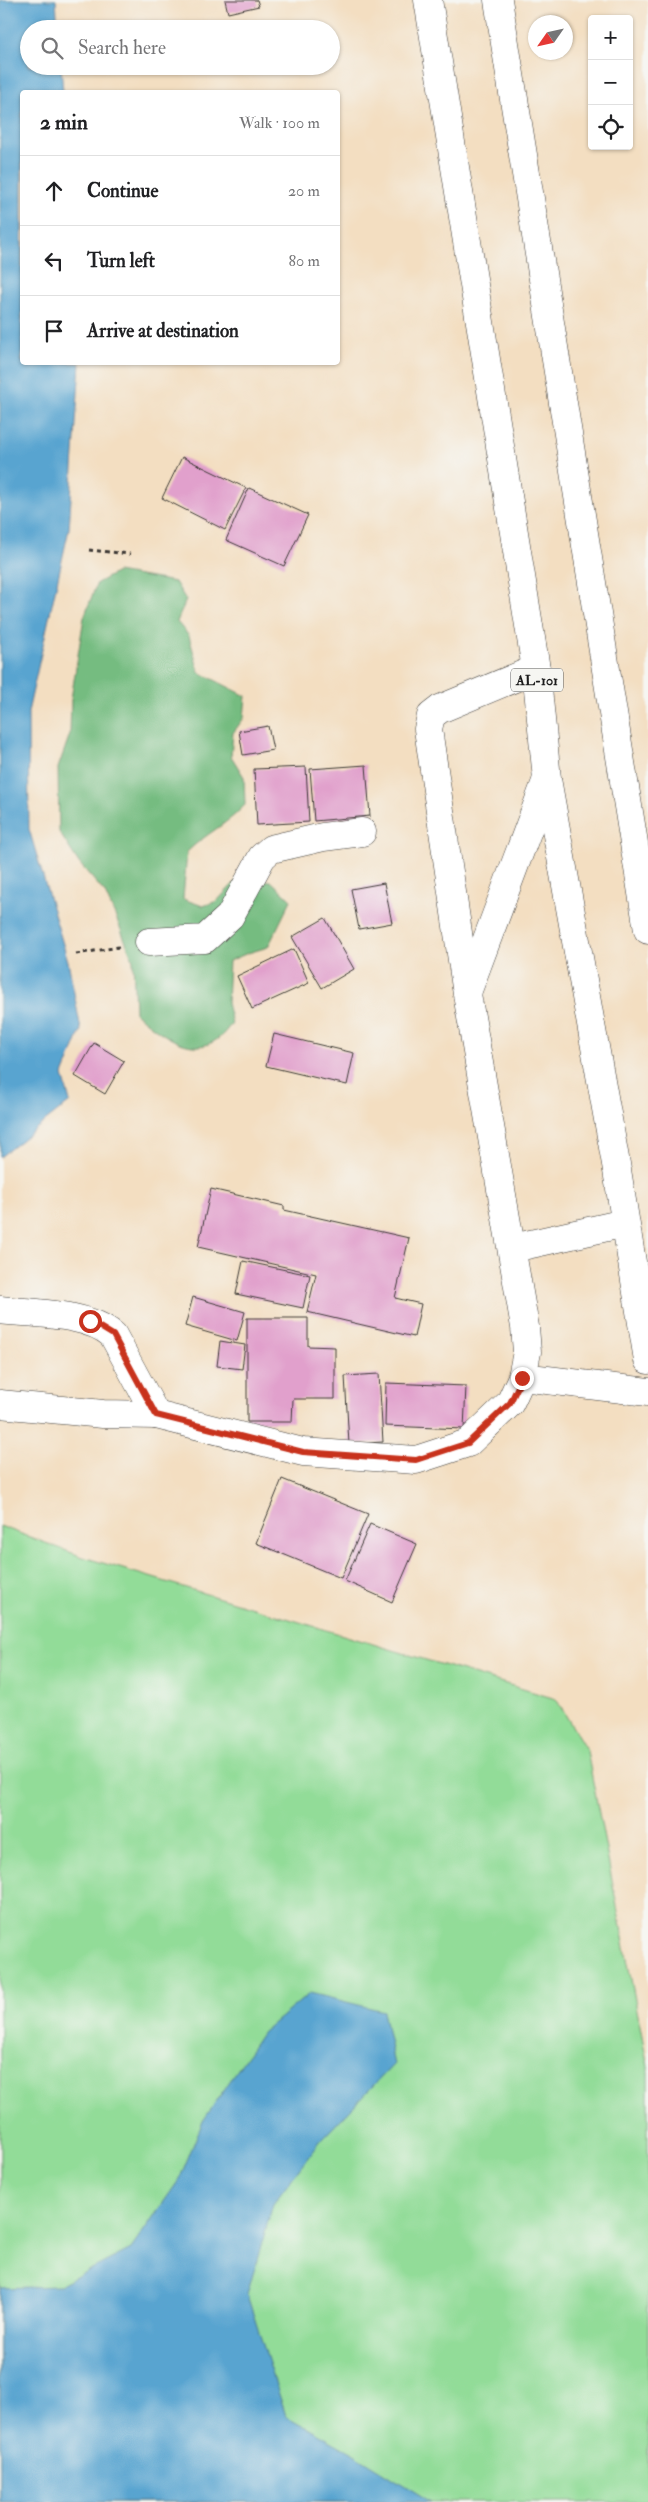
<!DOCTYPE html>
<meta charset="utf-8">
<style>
:root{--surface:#fff;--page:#f6f6f6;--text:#202124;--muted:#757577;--line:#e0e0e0}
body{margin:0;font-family:"IM FELL Double Pica",serif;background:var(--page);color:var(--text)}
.controls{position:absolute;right:15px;top:15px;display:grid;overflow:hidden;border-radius:5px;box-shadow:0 1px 4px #0004}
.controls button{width:45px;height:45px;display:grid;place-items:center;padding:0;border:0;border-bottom:1px solid var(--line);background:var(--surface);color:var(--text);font:25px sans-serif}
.compass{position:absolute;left:528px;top:15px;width:45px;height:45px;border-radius:50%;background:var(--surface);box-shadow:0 1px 4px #0004;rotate:236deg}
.stop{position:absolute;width:15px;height:15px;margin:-11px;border:4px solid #c8321e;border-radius:50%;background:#fff}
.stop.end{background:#c8321e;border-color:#fff;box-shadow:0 1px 5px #0008}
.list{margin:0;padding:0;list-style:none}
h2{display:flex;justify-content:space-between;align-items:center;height:65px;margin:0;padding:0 20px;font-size:21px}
h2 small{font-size:16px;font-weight:400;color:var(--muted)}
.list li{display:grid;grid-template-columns:32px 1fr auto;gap:15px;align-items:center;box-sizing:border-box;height:70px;padding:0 20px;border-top:1px solid var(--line)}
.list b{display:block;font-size:19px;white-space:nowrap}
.list em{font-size:16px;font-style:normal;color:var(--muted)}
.icon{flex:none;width:28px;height:28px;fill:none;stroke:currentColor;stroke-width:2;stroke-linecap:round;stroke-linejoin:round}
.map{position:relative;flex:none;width:648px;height:2502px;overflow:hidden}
.search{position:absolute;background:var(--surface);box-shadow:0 1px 4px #0004;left:20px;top:20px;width:320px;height:55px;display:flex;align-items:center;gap:12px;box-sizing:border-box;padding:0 18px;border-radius:28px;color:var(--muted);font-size:19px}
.panel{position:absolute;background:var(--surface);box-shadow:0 1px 4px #0004;left:20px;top:90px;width:320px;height:275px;border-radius:5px}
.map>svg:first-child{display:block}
.green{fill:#92dc98;stroke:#577c5a}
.forest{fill:#75bc80;stroke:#486c4e}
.water{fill:#58a4d0;stroke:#3a6076}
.building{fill:#e1a0cc}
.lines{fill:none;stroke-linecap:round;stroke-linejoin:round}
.minor-casing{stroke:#3c3935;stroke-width:29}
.highway-casing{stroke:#3c3935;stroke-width:29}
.path{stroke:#3c3935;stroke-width:3;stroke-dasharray:4 4;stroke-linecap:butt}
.minor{stroke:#fff;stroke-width:28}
.highway{stroke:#fff;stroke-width:28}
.route{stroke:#c8321e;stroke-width:6}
.labels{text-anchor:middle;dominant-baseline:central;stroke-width:4.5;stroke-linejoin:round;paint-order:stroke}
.shield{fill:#f6f6f2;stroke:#5d5d5c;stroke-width:1}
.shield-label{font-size:14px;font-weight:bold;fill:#1c1c1c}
</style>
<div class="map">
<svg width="648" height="2502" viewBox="0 0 648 2502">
<rect width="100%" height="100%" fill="#f6f6f2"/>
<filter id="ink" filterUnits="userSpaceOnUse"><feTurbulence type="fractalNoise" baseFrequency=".02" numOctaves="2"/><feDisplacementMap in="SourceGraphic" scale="10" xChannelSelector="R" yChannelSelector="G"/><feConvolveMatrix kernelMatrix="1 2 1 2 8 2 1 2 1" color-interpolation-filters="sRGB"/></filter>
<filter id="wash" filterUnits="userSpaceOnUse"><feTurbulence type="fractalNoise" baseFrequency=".0096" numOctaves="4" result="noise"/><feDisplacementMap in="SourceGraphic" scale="20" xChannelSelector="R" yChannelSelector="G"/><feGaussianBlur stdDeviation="1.12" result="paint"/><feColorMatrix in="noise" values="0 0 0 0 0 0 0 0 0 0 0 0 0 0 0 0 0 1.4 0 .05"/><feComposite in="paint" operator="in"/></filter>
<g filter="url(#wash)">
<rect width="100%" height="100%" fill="#f3dec1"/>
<path class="green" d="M0,1526l83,31 473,142 31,52 61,316v435h-648z"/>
<path class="forest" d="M117,572l58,10 11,18 -9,22 12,14 10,36 47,24 -2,22 -11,15 -2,23 13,21 1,28c-17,19 -40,29 -58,47l-4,47 20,7 14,-5 21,-22 33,2 20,19 -23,47 -20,6 -19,8 -2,42 5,20c-4,5 -8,11 -13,15 -29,23 -62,-8 -84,-25l-2,-53 -16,-40 -12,-27 -26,-30 -20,-31 -1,-64 12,-34 1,-35 13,-82 13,-34z"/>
<g class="water">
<path d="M0,0h56l2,29h-29v37h32l2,26h-41v270l58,1 -11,166 -41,183 1,117 39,132 13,69 -18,45 7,27 -70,55z"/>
<path d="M310,1993l73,18 11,53 -73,76 -48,64 -26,91 39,121 70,39 75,47h-431v-214l58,-2 73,-37 48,-69 24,-59 60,-89z"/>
</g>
<g id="blocks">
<g class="building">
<path d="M225,0h32l2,6 -31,7z"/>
<path d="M182,457l64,31 -21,42 -63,-32z"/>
<path d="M249,488l59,27 -24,51 -58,-26z"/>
<path d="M268,726l5,24 -30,5 -4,-24z"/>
<path d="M366,765l4,51 -56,5 -4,-52z"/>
<path d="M306,767l3,55 -52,3 -3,-56z"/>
<path d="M384,883l8,40 -33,6 -8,-40z"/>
<path d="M325,918l29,51 -32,19 -30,-51z"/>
<path d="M294,949l15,34 -57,26 -15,-33z"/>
<path d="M274,1034l80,19 -7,32 -81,-19z"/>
<path d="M94,1043l30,18 -19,33 -30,-18z"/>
<path d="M211,1189l73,17v4l125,28 -14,60 26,6 -7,33 -107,-25 9,-38 -118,-27z"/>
<path d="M243,1261l67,14 -7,33 -67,-14z"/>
<path d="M193,1297l52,15 -8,29 -52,-15z"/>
<path d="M247,1318h61v28l27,1v52h-42l-1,23h-45z"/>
<path d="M220,1341l25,4 -3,24 -25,-3z"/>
<path d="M379,1374l4,68 -34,2 -4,-68z"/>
<path d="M386,1383l80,3 -2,43 -79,-3z"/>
<path d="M282,1479l86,35 -27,64 -85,-35z"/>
<path d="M370,1524l47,20 -25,58 -47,-21z"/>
</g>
</g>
</g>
<g filter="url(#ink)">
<use href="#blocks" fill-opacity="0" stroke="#3c3935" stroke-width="1"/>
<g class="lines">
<g class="minor-casing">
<g id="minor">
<path d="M149,942l56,-3 25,-23 32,-59 9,-8 52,-12 39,-5"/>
<path d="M468,990l79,-211"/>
<path d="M513,1248l112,-25"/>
<path d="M0,1310c33,4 87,2 113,25l43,80"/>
<path d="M522,1377l126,15"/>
<path d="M0,1404l103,10 53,1 147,37 113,8 52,-17 42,-40 12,-26 5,-25 -2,-25 -58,-333 -39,-265 3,-13 9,-7 96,-40"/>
</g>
</g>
<g class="highway-casing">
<g id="highway">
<path d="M428,0l108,669 11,110 69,385 32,196"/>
<path d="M498,0l150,930"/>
</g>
</g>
<g class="path">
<path d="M89,550l41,4"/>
<path d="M76,954l43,-7"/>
</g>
<use href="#minor" class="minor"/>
<use href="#highway" class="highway"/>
</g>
</g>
<g class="lines" filter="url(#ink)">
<path class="route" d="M90,1321l23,14 43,80 147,37 113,8 52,-17 42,-40 12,-25"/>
</g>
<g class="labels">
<rect class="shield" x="511" y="668.5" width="52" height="23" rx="4"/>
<g class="shield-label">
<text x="537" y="680">AL-101</text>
</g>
</g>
</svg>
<div class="controls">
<button>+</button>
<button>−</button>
<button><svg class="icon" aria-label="locate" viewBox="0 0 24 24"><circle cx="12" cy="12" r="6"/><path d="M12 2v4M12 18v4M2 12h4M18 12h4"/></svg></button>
</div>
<svg class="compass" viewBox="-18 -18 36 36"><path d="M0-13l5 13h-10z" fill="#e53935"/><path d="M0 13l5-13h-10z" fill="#757577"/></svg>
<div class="stop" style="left:90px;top:1321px"></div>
<div class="stop end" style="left:522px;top:1378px"></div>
<div class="search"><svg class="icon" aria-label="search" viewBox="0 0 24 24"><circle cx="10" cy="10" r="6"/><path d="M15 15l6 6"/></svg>Search here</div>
<section class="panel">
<h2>2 min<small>Walk · 100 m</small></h2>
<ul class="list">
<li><svg class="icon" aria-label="ahead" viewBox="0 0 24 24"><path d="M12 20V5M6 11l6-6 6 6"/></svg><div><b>Continue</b></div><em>20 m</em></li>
<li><svg class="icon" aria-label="left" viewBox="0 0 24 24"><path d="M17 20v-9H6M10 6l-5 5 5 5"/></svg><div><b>Turn left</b></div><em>80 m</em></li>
<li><svg class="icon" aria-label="arrive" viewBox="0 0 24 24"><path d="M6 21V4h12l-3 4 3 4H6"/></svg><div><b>Arrive at destination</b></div></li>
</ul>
</section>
</div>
